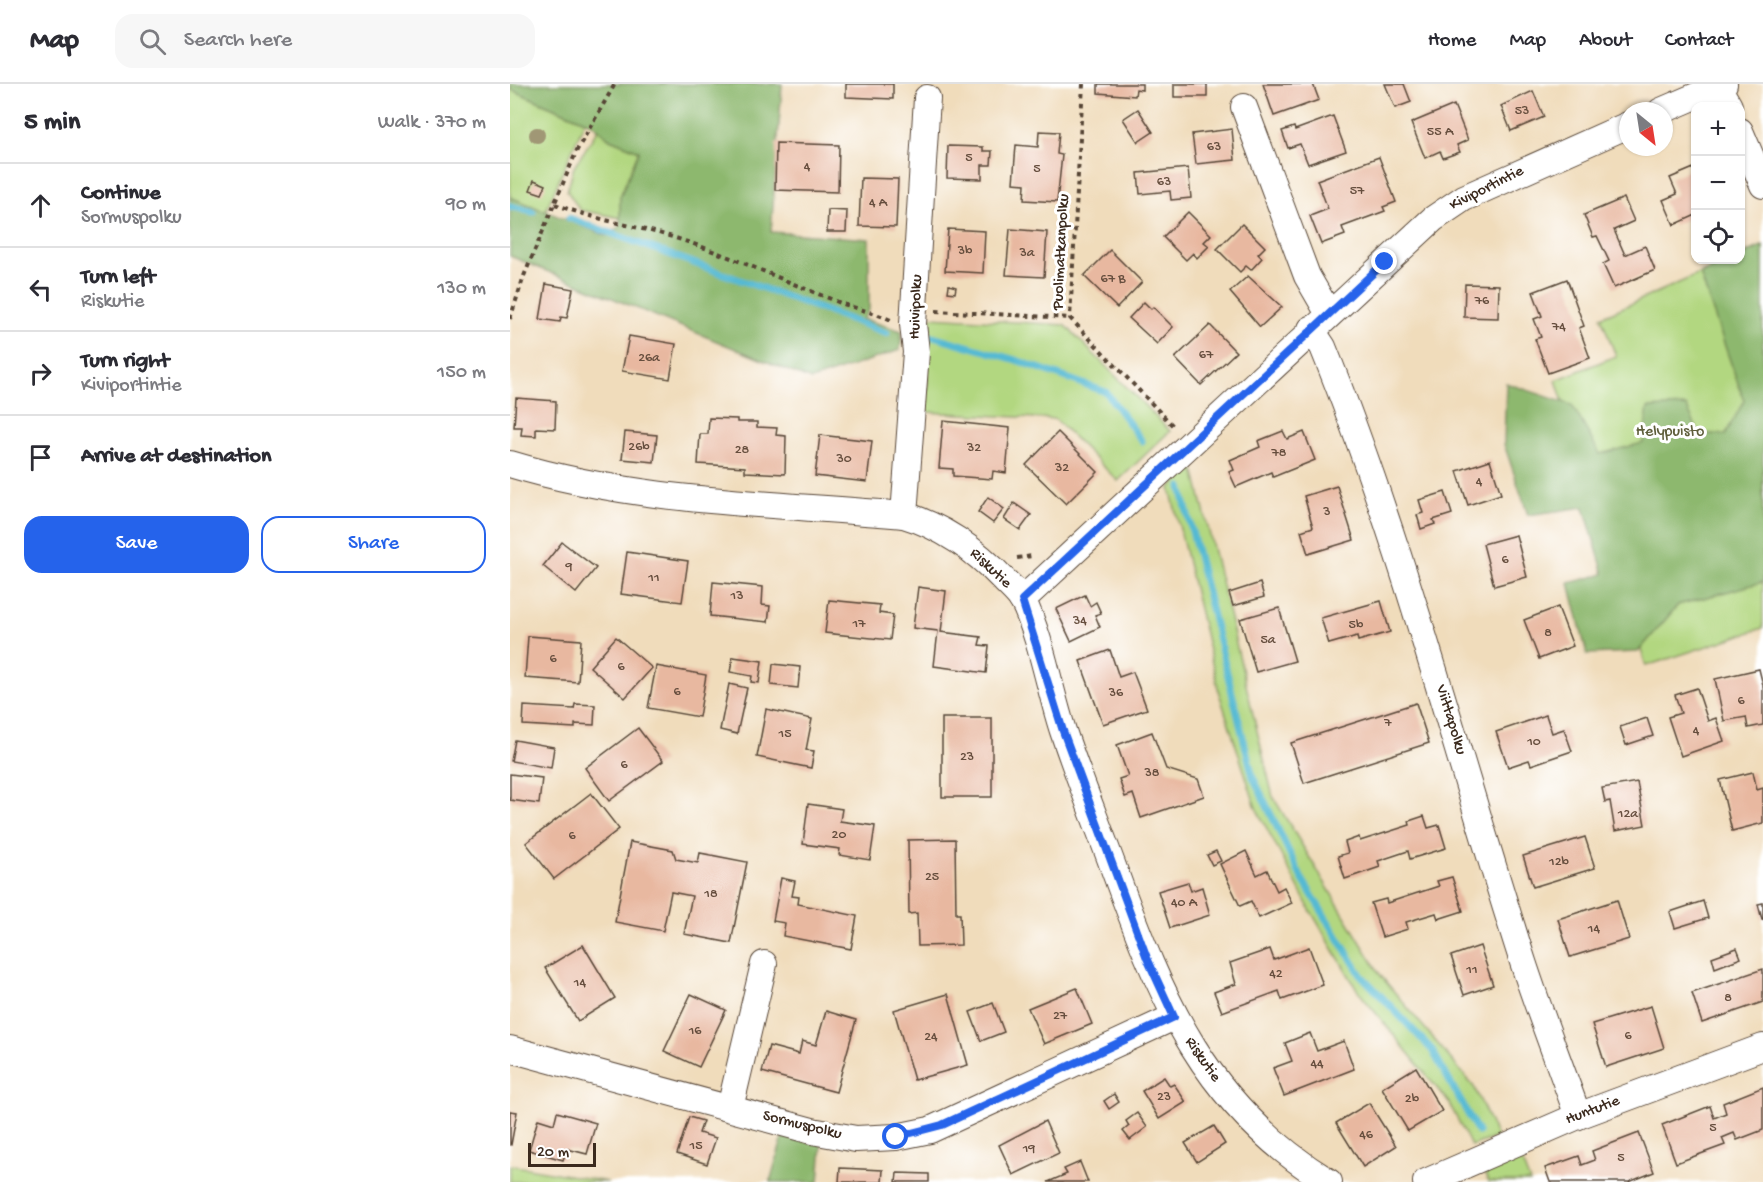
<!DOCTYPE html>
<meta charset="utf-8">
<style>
:root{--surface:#fff;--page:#f7f7f7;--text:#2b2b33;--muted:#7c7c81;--line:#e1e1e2;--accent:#2563eb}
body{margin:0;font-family:"Gochi Hand",sans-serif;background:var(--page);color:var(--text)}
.controls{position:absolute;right:18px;top:18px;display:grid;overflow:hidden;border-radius:12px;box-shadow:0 2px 4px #0004}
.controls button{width:54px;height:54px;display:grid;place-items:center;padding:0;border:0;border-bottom:2px solid var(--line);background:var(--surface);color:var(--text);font:30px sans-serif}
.compass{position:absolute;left:1109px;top:18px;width:54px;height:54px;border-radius:50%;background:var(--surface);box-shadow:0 2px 4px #0004;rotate:150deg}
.scale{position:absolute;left:18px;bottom:15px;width:68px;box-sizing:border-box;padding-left:6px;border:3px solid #3b2a1e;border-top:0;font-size:16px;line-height:21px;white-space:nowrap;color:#3b2a1e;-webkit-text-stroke:4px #fff;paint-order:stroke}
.stop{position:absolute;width:18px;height:18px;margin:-14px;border:4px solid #2563eb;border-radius:50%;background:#fff}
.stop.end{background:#2563eb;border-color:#fff;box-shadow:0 2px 6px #0008}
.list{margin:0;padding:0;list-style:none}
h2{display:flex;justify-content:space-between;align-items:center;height:78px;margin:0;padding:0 24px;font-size:26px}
h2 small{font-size:20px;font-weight:400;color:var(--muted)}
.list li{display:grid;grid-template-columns:39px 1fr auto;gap:18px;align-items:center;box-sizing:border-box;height:84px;padding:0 24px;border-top:2px solid var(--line)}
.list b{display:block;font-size:22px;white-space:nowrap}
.list p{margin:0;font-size:20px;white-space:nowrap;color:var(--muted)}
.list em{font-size:20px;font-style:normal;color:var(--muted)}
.actions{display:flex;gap:12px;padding:18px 24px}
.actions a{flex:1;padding:14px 0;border:2px solid var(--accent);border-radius:18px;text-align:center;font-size:21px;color:var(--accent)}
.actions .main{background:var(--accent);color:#fff}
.icon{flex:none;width:33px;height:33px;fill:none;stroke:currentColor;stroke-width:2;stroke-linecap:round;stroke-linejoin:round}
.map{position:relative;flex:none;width:1253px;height:1098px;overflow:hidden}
header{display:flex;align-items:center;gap:36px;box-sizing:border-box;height:84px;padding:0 30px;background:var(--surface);border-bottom:2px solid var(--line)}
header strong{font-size:28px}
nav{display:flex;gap:33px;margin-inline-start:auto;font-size:21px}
.search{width:420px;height:54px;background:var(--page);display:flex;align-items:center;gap:15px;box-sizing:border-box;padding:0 21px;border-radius:18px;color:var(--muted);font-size:22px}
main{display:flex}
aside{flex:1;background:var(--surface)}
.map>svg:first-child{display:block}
.green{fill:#b2d780;stroke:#76804f;stroke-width:1.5}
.forest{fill:#8db86e;stroke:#647146;stroke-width:1.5}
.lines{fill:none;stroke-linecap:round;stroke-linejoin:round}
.stream{stroke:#55b9d3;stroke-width:7}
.building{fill:#e8b8a0}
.minor-casing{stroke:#564536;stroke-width:28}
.path{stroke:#564536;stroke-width:4;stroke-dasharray:4.5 4.5;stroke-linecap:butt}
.minor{stroke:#fff;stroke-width:26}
.tree{fill:#a09775}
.route{stroke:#2563eb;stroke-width:8}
.labels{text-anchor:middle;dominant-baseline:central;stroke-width:6;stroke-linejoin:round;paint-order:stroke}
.number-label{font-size:14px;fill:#664e3e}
.street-label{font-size:16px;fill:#3b2a1e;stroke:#fff}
.park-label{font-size:16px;fill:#5f5e3b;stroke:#fff}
</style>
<header>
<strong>Map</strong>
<div class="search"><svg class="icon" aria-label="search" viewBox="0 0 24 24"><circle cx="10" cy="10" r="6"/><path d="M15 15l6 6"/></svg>Search here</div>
<nav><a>Home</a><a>Map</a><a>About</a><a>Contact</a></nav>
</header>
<main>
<aside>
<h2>5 min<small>Walk · 370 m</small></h2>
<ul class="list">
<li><svg class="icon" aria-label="ahead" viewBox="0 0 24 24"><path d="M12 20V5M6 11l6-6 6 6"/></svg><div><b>Continue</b><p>Sormuspolku</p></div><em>90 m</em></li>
<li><svg class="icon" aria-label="left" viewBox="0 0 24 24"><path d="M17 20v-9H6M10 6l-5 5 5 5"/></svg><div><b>Turn left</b><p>Riskutie</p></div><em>130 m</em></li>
<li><svg class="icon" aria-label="right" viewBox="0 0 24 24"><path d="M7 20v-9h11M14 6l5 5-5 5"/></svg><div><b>Turn right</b><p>Kiviportintie</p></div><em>150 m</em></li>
<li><svg class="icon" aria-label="arrive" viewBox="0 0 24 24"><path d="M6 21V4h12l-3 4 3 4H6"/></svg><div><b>Arrive at destination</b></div></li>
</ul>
<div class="actions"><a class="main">Save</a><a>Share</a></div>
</aside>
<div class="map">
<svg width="1253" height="1098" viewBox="0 0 1253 1098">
<rect width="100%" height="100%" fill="#fff"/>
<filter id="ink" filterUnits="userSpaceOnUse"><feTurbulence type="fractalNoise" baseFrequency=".0167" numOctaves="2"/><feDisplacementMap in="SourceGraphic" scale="12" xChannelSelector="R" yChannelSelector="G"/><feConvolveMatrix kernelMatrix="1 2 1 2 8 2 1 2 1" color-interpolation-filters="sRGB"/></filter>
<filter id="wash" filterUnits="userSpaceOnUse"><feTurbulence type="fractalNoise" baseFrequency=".008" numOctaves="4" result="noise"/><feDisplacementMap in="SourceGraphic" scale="24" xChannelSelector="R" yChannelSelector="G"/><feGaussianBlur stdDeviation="1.35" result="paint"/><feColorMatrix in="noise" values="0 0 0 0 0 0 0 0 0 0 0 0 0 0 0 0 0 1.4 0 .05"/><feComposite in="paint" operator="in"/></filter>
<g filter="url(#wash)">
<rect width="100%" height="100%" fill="#f0dcbb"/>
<g class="green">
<path d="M0,5l75,32 -40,91 -35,-15z"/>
<path d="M88,45l12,10 29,11 -19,47 1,21 -41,-8 -13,-19 7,-24z"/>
<path d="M1252,162l1,382 -117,38 -90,-286 60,-24 -15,-39 130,-57h9l1,-5z"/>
<path d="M421,233l134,8 105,106 -52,50 -63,-62 -129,-7z"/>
<path d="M683,381l80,332 108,179 93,111 23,50 -26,9 -22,-43 -91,-112 -48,-81 -54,-102 -36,-112 -50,-208z"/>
<path d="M1010,1073l10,25h-42l-4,-11z"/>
<path d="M0,1081l98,17h-98z"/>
</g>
<g class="forest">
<path d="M0,0h272l-11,148 98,7v71l-6,9 39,12 -2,19 -89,30 -301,-124v-59l97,39 13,-10v-29l19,-46 -29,-12 -18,-15 -82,-35z"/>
<path d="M1253,162v336l-85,23 -40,47 -51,2 -18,-71 35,-9 -20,-67 -56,8 -24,-71 2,-61 66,22 28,49 43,-11 5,-35 38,-2 13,27 26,2 19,-34 -44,-127 32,-14h8l1,-4z"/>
<path d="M273,1052l39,8 -3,38h-49z"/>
</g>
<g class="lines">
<g class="stream">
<path d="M0,122l23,6"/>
<path d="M59,134l318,115"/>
<path d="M423,252l83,24 90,32 36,49"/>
<path d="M671,403l72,290 48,100 60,98 71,75 46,82"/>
</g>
</g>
<g id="blocks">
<g class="building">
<path d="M336,0h47v15l-47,-2z"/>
<path d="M588,0h44v6l-6,-1 -1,7 -37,-3z"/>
<rect x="664" y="0" width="33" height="13"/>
<path d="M753,0h50l6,16 -45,16z"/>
<path d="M875,0h19l7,18 -16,6z"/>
<path d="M1023,7l11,26 -33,14 -10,-25z"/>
<path d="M944,21l14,35 -11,5 3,7 -17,6 -3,-7 -15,7 -14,-35z"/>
<path d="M628,25l15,23 -15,10 -15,-23z"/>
<path d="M823,32l13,35 -38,13 -8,-20 -12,4 -6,-17 12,-4 1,3z"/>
<path d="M722,45l3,31 -39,4 -4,-30z"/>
<path d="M529,47l20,1 -2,22 5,1 -5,47 -33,-2 1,-16 -12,-1 3,-38 22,2z"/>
<path d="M266,59l63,2 -1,47 -63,-2z"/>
<path d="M438,62l35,1v4h9l-1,14h-9v14l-35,-1z"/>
<path d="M869,73l17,45 -13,5 2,4 -43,16 3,8 -24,9 -11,-28 18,-7 -11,-29z"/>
<path d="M1186,83v48l-22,10 -11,-25 14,-6 -7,-16z"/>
<path d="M678,84l3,30 -20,2 -1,-9 -30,3 -2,-21z"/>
<path d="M351,94l37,1 -2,48 -37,-1z"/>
<path d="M24,96l12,5 -4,9 -12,-4z"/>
<path d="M1114,114l10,23 -20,9 11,25 20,-9 10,24 -41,18 -11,-24 6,-3 -12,-25 -4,1 -9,-22z"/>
<path d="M318,126l19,1 -1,21h-19z"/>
<path d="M678,128l23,23 -7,7 5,4 -12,12 -4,-5 -7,7 -23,-23z"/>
<path d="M732,140l23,23 -7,7 4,4 -11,12 -5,-4 -6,6 -23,-23z"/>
<path d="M438,145l37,2 -2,42 -38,-2z"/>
<path d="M500,145l37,3 -3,45 -38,-2z"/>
<path d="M600,166l32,32 -25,26 -33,-32z"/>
<path d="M738,192l34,31 -22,20 -30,-35z"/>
<path d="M1057,195l17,47 -5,2 11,30 -42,15 -13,-34 6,-2 -7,-18 8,-3 -9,-24z"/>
<path d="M36,200l27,5 -6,29 -6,-1 -1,5 -20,-3z"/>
<path d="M955,200l34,1 -1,33 -34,-1z"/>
<path d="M439,201l7,2 -1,6 -7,-1z"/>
<path d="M634,218l7,7 2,-2 20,20 -16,17 -28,-26z"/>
<path d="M700,241l26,27 -35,33 -26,-27z"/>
<path d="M119,252l47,8 -6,35 -48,-8z"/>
<path d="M6,314l40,3 -1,28 -19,-1v8l-15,-1 1,-8h-8z"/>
<path d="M199,334l28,1v3h20v5l20,1 -1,7 10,1 -1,38 -40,-2v-5l-47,-3 2,-30h8z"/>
<path d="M433,337l67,7 -4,45 -13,-2 -1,8 -39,-3v-7l-14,-1z"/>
<path d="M773,347l4,8 17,-7 11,28 -42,17 -2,-5 -35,15 -7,-15 5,-2 -4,-10 30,-13 -2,-6z"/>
<path d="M115,348l32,3 -3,27 -32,-3z"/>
<path d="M548,348l40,40 -32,32 -40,-39z"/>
<path d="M310,351l52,6 -5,41 -52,-6z"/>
<path d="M980,376l11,34 -33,11 -11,-34z"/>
<path d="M827,402l17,54 -46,14 -7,-23 12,-4 -9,-31z"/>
<path d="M935,408l7,22 -19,6 2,4 -14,5 -4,-14 6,-2 -4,-13z"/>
<path d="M478,413l16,12 -11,14 -15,-11z"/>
<path d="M504,419l17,12 -11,15 -16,-11z"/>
<path d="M1006,451l11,42 -33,9 -11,-42z"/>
<path d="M52,458l34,26 -20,25 -33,-27z"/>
<path d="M117,468l61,9 -6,41 -61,-8z"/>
<path d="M203,498l50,5 -1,18 8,1 -2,16 -58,-6z"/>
<path d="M750,499l4,14 -31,9 -4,-13z"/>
<path d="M408,503l28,4 -5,41 40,5 -2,8 10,1 -3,27 -52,-7 4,-35 -25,-3z"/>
<path d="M575,511l5,11 6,-4 5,11 -6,2 5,12 -29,14 -15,-32z"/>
<path d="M319,516l51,5 -1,8 14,2 -3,25 -65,-7z"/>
<path d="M871,517l9,31 -32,9 -1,-5 -28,8 -8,-26z"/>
<path d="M1048,523l15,39 -34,13 -15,-39z"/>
<path d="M769,524l16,53 -39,11 -16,-53z"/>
<path d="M18,552l53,4 -3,42 -53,-4z"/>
<path d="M106,553l36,31 -27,30 -35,-31z"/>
<path d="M600,566l9,27 14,-5 14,37 -44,15 -23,-63z"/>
<path d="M223,573l29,4 -3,22 -8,-1 1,-6 -22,-4z"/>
<path d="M263,580l27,3 -2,21 -27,-3z"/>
<path d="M146,582l50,9 -7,42 -51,-9z"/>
<path d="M1249,585l4,16v40l-15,3 -2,-11 -22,4 -9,-42z"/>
<path d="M219,600l18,4 -10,46 -17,-4z"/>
<path d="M1187,604l11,33 8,-3 8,23 -43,15 -13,-39 13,-4 -6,-18z"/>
<path d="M906,619l13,40 -125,40 -13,-40z"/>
<path d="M65,620l20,1 -1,20 -19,-1v4l-52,-3 1,-19 50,3z"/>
<path d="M256,625l46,10 -6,31 8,1 -3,17 -54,-11z"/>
<path d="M1036,631l6,18 12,-4 8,22 -41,14 -2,-5 -21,7 -12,-35z"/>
<rect x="432" y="634" width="50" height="79"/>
<path d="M1137,634l6,18 -27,9 -6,-18z"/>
<path d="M128,644l25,33 -54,40 -24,-33z"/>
<path d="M642,648l14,37 32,10 6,17 -63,22 -8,-24 -8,3 -6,-18 9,-3 -11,-31z"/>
<path d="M5,656l39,7 -3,21 -40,-7z"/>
<path d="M1243,688l4,18 6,-2v35l-31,8 -12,-51z"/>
<path d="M0,690l32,4 -3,26 -29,-4z"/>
<path d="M1127,698l8,43 -30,6 -5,-30 -5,1 -3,-14z"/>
<path d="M81,709l28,36 -65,50 -28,-36z"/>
<path d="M298,720l34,5 -2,12 35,5 -5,34 -31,-5 1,-6 -37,-5z"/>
<path d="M914,732l4,12 11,-3 7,23 -36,11 -2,-8 -30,10 2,6 -35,12 -7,-23 10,-3 -3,-11 14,-5 1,4 50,-16 -1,-4z"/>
<path d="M1075,753l10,31 -62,19 -10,-31z"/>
<path d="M445,755l1,75h4l1,31 -43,1 -1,-33 -8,1 -1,-74z"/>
<path d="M120,758l43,8 3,9 22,4 2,-10 47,9 -16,81 -47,-9 8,-38 -21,-4 -8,39 -48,-9z"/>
<path d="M706,767l5,10 -9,4 -5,-10z"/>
<path d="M736,767l11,24 10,-5 10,21 7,-4 8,16 -33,15 -8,-17 -11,5 -20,-42z"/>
<path d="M942,793l11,34 -25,8 -2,-6 -30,9 2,7 -26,8 -11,-34 15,-4 1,4 52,-17 -2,-5z"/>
<path d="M271,794l14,3 -3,15 7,1 -1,7 59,12 -6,33 -68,-13 2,-13 -12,-2z"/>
<path d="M678,798l3,9 11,-4 8,28 -40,13 -12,-37z"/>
<path d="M1107,816l12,39 -59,18 -12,-38z"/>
<path d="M1193,817l5,17 -33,10 -5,-16z"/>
<path d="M1253,819v17h-1l-4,-16z"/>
<path d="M73,861l32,53 -37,23 -33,-53z"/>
<path d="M970,862l13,39 -29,10 -13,-39z"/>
<path d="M799,863l14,38 -41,15 -3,-9 -57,21 -8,-20 22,-8 -6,-21 40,-14 4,11z"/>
<path d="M1227,864l4,10 -26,10 -3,-11z"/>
<path d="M1253,885v33l-61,21 -10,-30z"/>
<path d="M567,904l15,36 -48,20 -16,-36z"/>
<path d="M181,910l35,16 -27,57 -35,-16z"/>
<path d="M438,910l20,71 -54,15 -20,-70z"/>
<path d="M483,919l11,29 -23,9 -11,-29z"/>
<path d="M1141,922l13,42 -58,19 -14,-43z"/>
<path d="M316,927l30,9 -20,72 -74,-20 7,-26 30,8 3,-13 14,4z"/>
<path d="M800,949l7,18 27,-10 10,28 -70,27 -11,-28 19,-7 -7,-18z"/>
<path d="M906,983l26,44 -34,20 -26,-43z"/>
<path d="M654,993l6,9 4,-2 12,18 -27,17 -17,-28z"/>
<path d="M1253,1003v43l-26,10 -3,-7 -12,5 3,7 -49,18 -14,-38 48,-19 4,12 12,-5 -3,-10z"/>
<path d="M604,1010l5,8 -10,7 -5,-8z"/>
<path d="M859,1019l27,43 -33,21 -27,-44z"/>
<path d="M0,1027l7,1 -6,33h-1z"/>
<path d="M47,1028l39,11 -9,31 -20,-5 -4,11 -34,-10 9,-31 16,5z"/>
<path d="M627,1029l10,14 -17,13 -7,-9 6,-5 -3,-5z"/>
<path d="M179,1033l14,4 -4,12 17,5 -9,26 -30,-10z"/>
<path d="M535,1037l14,32 -46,22 -14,-30z"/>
<path d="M704,1042l11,18 -28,18 -12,-19z"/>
<path d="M1129,1049l15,39 -25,10h-79l-5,-14 34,-12 3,9 13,-5 -3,-9z"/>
<path d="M570,1078l8,20h-40l19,-8 -3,-5z"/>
<path d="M330,1084l43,2 -1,12h-43z"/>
<path d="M387,1089l32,1v8h-33z"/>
</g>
</g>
</g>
<g filter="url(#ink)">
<use href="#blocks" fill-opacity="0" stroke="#564536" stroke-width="1.5"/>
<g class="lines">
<g class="minor-casing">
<g id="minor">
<path d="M1208,3l11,19"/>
<path d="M734,23l63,169 22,38"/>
<path d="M1151,27l63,-27"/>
<path d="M1230,47l23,54"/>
<path d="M801,245l12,18c81,200 134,410 200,615 17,52 37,103 55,154"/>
<path d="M0,380c129,39 261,39 394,51 40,12 73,36 101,66 6,6 14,13 18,20 18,36 27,91 40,130 16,48 35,94 52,141 47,129 91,235 214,310"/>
<path d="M394,431l12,-163 -3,-28 14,-226"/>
<path d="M512,516l411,-381 31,-21 164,-73"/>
<path d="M0,965l302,82 44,8 40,-2 34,-7 244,-113"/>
<path d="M220,1024l34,-144"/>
<path d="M916,1098l152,-66 185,-69"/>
</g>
</g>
<g class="path">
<path d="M573,0l-13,234 105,110"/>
<path d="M45,120c37,15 76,21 114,32 56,17 108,42 162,63 20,9 40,12 60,21"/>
<path d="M426,227l134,7"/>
<path d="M0,235l14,-43 53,-126 38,-66"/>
<path d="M507,474l16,-2"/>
</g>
<use href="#minor" class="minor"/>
</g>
<circle class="tree" cx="27" cy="51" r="8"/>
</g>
<g class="lines" filter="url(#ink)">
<path class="route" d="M386,1053l46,-12 232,-108 -27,-59 -84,-227 -41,-131 363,-338"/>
</g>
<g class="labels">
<g class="number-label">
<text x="1012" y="27">53</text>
<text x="930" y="48">55 A</text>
<text x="704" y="63">63</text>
<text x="459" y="74">5</text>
<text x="297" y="83">4</text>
<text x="527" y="85">5</text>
<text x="654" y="98">63</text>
<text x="847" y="107">57</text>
<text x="368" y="119">4 A</text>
<text x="455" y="167">3b</text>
<text x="517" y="169">3a</text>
<text x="603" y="195">67 B</text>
<text x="972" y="217">76</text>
<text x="1049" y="243">74</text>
<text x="696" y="271">67</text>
<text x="139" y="274">26a</text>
<text x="129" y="363">26b</text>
<text x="464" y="364">32</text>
<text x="232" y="366">28</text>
<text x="769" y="369">78</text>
<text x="334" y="375">30</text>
<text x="552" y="384">32</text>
<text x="969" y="398">4</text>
<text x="817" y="428">3</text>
<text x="995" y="476">6</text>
<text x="59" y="483">9</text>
<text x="144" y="494">11</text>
<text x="227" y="512">13</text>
<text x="570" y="537">34</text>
<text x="349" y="540">17</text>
<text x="846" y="541">5b</text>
<text x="1038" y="549">8</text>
<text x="758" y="556">5a</text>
<text x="43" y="575">6</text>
<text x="111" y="583">6</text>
<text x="167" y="608">6</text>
<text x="606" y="609">36</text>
<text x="1231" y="617">6</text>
<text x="878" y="639">7</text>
<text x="1186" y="647">4</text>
<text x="275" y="650">15</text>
<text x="1024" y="658">10</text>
<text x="457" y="673">23</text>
<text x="114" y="681">6</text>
<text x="642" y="689">38</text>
<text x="1118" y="730">12a</text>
<text x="329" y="751">20</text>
<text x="62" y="752">6</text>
<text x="1049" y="778">12b</text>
<text x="422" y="793">25</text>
<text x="201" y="810">18</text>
<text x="674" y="819">40 A</text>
<text x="1084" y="845">14</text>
<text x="962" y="886">11</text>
<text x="766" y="890">42</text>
<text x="70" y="899">14</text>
<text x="1218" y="914">8</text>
<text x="550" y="932">27</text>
<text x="185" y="947">16</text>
<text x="1118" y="952">6</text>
<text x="421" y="953">24</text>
<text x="807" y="980">44</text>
<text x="654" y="1013">23</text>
<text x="902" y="1015">2b</text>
<text x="1203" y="1044">5</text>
<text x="856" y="1051">46</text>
<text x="186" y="1062">15</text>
<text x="519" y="1065">19</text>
<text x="1111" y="1074">5</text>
</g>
<g class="street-label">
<text transform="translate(977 105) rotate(-27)">Kiviportintie</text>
<text transform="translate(552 168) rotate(-87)">Puolimatkanpolku</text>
<text transform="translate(407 223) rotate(-88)">Huivipolku</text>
<text transform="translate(480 485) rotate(43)">Riskutie</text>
<text transform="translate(940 636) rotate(73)">Viittapolku</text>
<text transform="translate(692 976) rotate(55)">Riskutie</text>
<text transform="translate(1083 1027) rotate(-21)">Huntutie</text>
<text transform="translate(292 1042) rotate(14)">Sormuspolku</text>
</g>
<g class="park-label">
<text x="1160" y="348">Helypuisto</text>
</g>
</g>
</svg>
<div class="controls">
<button>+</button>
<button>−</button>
<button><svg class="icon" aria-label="locate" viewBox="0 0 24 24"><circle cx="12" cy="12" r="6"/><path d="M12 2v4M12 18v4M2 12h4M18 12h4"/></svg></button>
</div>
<svg class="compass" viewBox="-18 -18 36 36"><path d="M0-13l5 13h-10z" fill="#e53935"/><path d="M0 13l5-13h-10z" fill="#7c7c81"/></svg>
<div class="scale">20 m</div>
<div class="stop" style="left:386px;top:1053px"></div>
<div class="stop end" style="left:875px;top:178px"></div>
</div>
</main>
